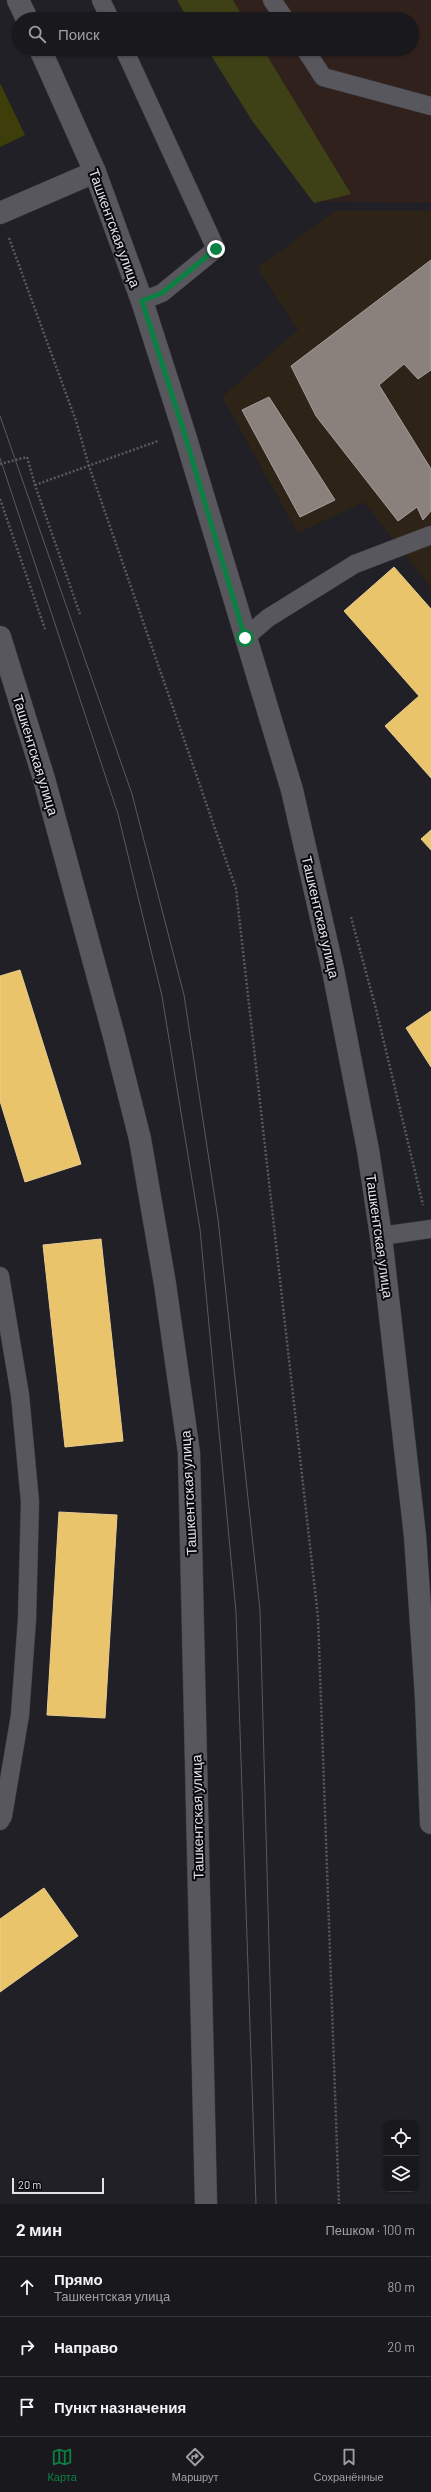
<!DOCTYPE html>
<html lang="ru">
<meta charset="utf-8">
<style>
:root{--surface:#19181c;--page:#222125;--text:#f1f3f6;--muted:#9fa0a3;--line:#37373b;--accent:#0b8043}
body{margin:0;font-family:Barlow,sans-serif;background:var(--page);color:var(--text)}
.controls{position:absolute;right:12px;bottom:12px;display:grid;overflow:hidden;border-radius:8px;box-shadow:0 1px 3px #0004}
.controls button{width:36px;height:36px;display:grid;place-items:center;padding:0;border:0;border-bottom:1px solid var(--line);background:var(--surface);color:var(--text);font:20px sans-serif}
.scale{position:absolute;left:12px;bottom:10px;width:92px;box-sizing:border-box;padding-left:4px;border:2px solid #e3e2ea;border-top:0;font-size:11px;line-height:14px;white-space:nowrap;color:#e3e2ea;-webkit-text-stroke:3px #09080d;paint-order:stroke}
.stop{position:absolute;width:12px;height:12px;margin:-9px;border:3px solid #0b8043;border-radius:50%;background:#fff}
.stop.end{background:#0b8043;border-color:#fff;box-shadow:0 1px 4px #0008}
.list{margin:0;padding:0;list-style:none}
h2{display:flex;justify-content:space-between;align-items:center;height:52px;margin:0;padding:0 16px;font-size:17px}
h2 small{font-size:13px;font-weight:400;color:var(--muted)}
.list li{display:grid;grid-template-columns:26px 1fr auto;gap:12px;align-items:center;box-sizing:border-box;height:60px;padding:0 16px;border-top:1px solid var(--line)}
.list b{display:block;font-size:15px;white-space:nowrap}
.list p{margin:0;font-size:13px;white-space:nowrap;color:var(--muted)}
.list em{font-size:13px;font-style:normal;color:var(--muted)}
.icon{flex:none;width:22px;height:22px;fill:none;stroke:currentColor;stroke-width:2;stroke-linecap:round;stroke-linejoin:round}
.map{position:relative;flex:none;width:431px;height:2204px;overflow:hidden}
.search{position:absolute;background:var(--surface);box-shadow:0 1px 3px #0004;left:12px;right:12px;top:12px;height:44px;display:flex;align-items:center;gap:10px;box-sizing:border-box;padding:0 14px;border-radius:22px;color:var(--muted);font-size:15px}
.sheet{height:232px;background:var(--surface)}
nav{display:flex;justify-content:space-around;align-items:center;box-sizing:border-box;height:56px;border-top:1px solid var(--line);background:var(--surface);font-size:11px;color:var(--muted)}
nav a{display:grid;justify-items:center;gap:2px}
nav .on{color:var(--accent)}
.map>svg:first-child{display:block}
.industrial{fill:#2d2317}
.medical{fill:#31211c}
.green{fill:#3d3e09}
.forest{fill:#3e4016}
.homes{fill:#e9c46a;stroke:#e7cd90}
.industry{fill:#8a817c;stroke:#a59e9d}
.lines{fill:none;stroke-linecap:round;stroke-linejoin:round}
.service-casing{stroke:#3e3d43;stroke-width:19}
.secondary-casing{stroke:#3e3d43;stroke-width:23}
.path{stroke:#5a595d;stroke-width:2.5;stroke-dasharray:2 2;stroke-linecap:butt}
.service{stroke:#58575d;stroke-width:18}
.secondary{stroke:#58575d;stroke-width:22}
.tram{stroke:#5a595e;stroke-width:1}
.route{stroke:#0b8043;stroke-width:5}
.labels{text-anchor:middle;dominant-baseline:central;stroke-width:4;stroke-linejoin:round;paint-order:stroke}
.street-label{font-size:14px;fill:#e3e2ea;stroke:#09080d}
</style>
<div class="map">
<svg width="431" height="2204" viewBox="0 0 431 2204">
<rect width="100%" height="100%" fill="#212026"/>
<path class="industrial" d="M335,211h96v377l-67,-86 -66,31 -76,-136 76,-67 -41,-62z"/>
<path class="medical" d="M196,0h235v203l-117,-2 -89,-152h187v-30h-205z"/>
<path class="green" d="M0,83l25,52 -25,12z"/>
<g class="forest">
<path d="M177,0h56l11,19h-56z"/>
<path d="M207,49h56l88,145 -37,9 -61,-81z"/>
</g>
<g class="homes">
<path d="M394,567l37,42v169l-46,-52 34,-30 -75,-85z"/>
<path d="M431,830v20l-10,-11z"/>
<path d="M20,970l61,194 -56,18 -25,-81v-125z"/>
<path d="M431,1011v56l-25,-39z"/>
<path d="M101,1239l22,202 -58,6 -22,-202z"/>
<path d="M59,1512l58,3 -12,203 -58,-3z"/>
<path d="M44,1888l34,48 -78,56v-73z"/>
</g>
<g class="industry">
<path d="M431,260v110l-13,9 -14,-15 -25,21 52,84v42l-8,9 -6,-13 -19,14 -82,-105 -25,-50z"/>
<path d="M269,397l66,103 -35,17 -58,-107z"/>
</g>
<g class="lines">
<g class="service-casing">
<g id="service">
<path d="M101,0l9,19"/>
<path d="M272,0l13,19"/>
<path d="M124,49l92,200 -54,44 -20,8"/>
<path d="M305,49l18,28 108,29"/>
<path d="M245,638l23,-20 87,-54 76,-29"/>
<path d="M381,1236l50,-7"/>
<path d="M0,1276l20,119 10,107 -3,117 -7,96 -17,101 -3,5"/>
</g>
</g>
<g class="secondary-casing">
<g id="secondary">
<path d="M18,0l9,19"/>
<path d="M40,49l55,123 47,129 42,131 108,358 41,180 35,180 13,86 34,300 11,161 5,126"/>
<path d="M0,213l95,-41"/>
<path d="M0,637l44,142 70,257 26,103 25,145 24,169 17,751"/>
</g>
</g>
<g class="path">
<path d="M9,238l67,183 13,45 147,423 82,728 21,587"/>
<path d="M0,464l27,-7 8,28 45,129"/>
<path d="M35,485l123,-44"/>
<path d="M0,499l45,130"/>
<path d="M351,917l25,92 47,196"/>
</g>
<use href="#service" class="service"/>
<use href="#secondary" class="secondary"/>
<g class="tram">
<path d="M0,416l132,378 52,201 34,224 42,391 16,594"/>
<path d="M0,458l118,356 44,182 38,233 36,383 20,592"/>
</g>
</g>
<g class="lines">
<path class="route" d="M216,249l-54,44 -20,8 42,131 61,206"/>
</g>
<g class="labels">
<g class="street-label">
<text transform="translate(115 228) rotate(70)">Ташкентская улица</text>
<text transform="translate(36 755) rotate(73)">Ташкентская улица</text>
<text transform="translate(321 917) rotate(77)">Ташкентская улица</text>
<text transform="translate(380 1236) rotate(82)">Ташкентская улица</text>
<text transform="translate(188 1493) rotate(-93)">Ташкентская улица</text>
<text transform="translate(197 1817) rotate(-91)">Ташкентская улица</text>
</g>
</g>
</svg>
<div class="controls">
<button><svg class="icon" aria-label="locate" viewBox="0 0 24 24"><circle cx="12" cy="12" r="6"/><path d="M12 2v4M12 18v4M2 12h4M18 12h4"/></svg></button>
<button><svg class="icon" aria-label="layers" viewBox="0 0 24 24"><path d="M12 4l9 5-9 5-9-5zM3 14l9 5 9-5"/></svg></button>
</div>
<div class="scale">20 m</div>
<div class="stop" style="left:245px;top:638px"></div>
<div class="stop end" style="left:216px;top:249px"></div>
<div class="search"><svg class="icon" aria-label="search" viewBox="0 0 24 24"><circle cx="10" cy="10" r="6"/><path d="M15 15l6 6"/></svg>Поиск</div>
</div>
<section class="sheet">
<h2>2 мин<small>Пешком · 100 m</small></h2>
<ul class="list">
<li><svg class="icon" aria-label="ahead" viewBox="0 0 24 24"><path d="M12 20V5M6 11l6-6 6 6"/></svg><div><b>Прямо</b><p>Ташкентская улица</p></div><em>80 m</em></li>
<li><svg class="icon" aria-label="right" viewBox="0 0 24 24"><path d="M7 20v-9h11M14 6l5 5-5 5"/></svg><div><b>Направо</b></div><em>20 m</em></li>
<li><svg class="icon" aria-label="arrive" viewBox="0 0 24 24"><path d="M6 21V4h12l-3 4 3 4H6"/></svg><div><b>Пункт назначения</b></div></li>
</ul>
</section>
<nav>
<a class="on"><svg class="icon" aria-label="map" viewBox="0 0 24 24"><path d="M3 6l6-2 6 2 6-2v14l-6 2-6-2-6 2zM9 4v14M15 6v14"/></svg>Карта</a>
<a><svg class="icon" aria-label="directions" viewBox="0 0 24 24"><path d="M12 3l9 9-9 9-9-9zM9 14v-3h6M13 9l2 2-2 2"/></svg>Маршрут</a>
<a><svg class="icon" aria-label="saved" viewBox="0 0 24 24"><path d="M7 4h10v16l-5-4-5 4z"/></svg>Сохранённые</a>
</nav>
